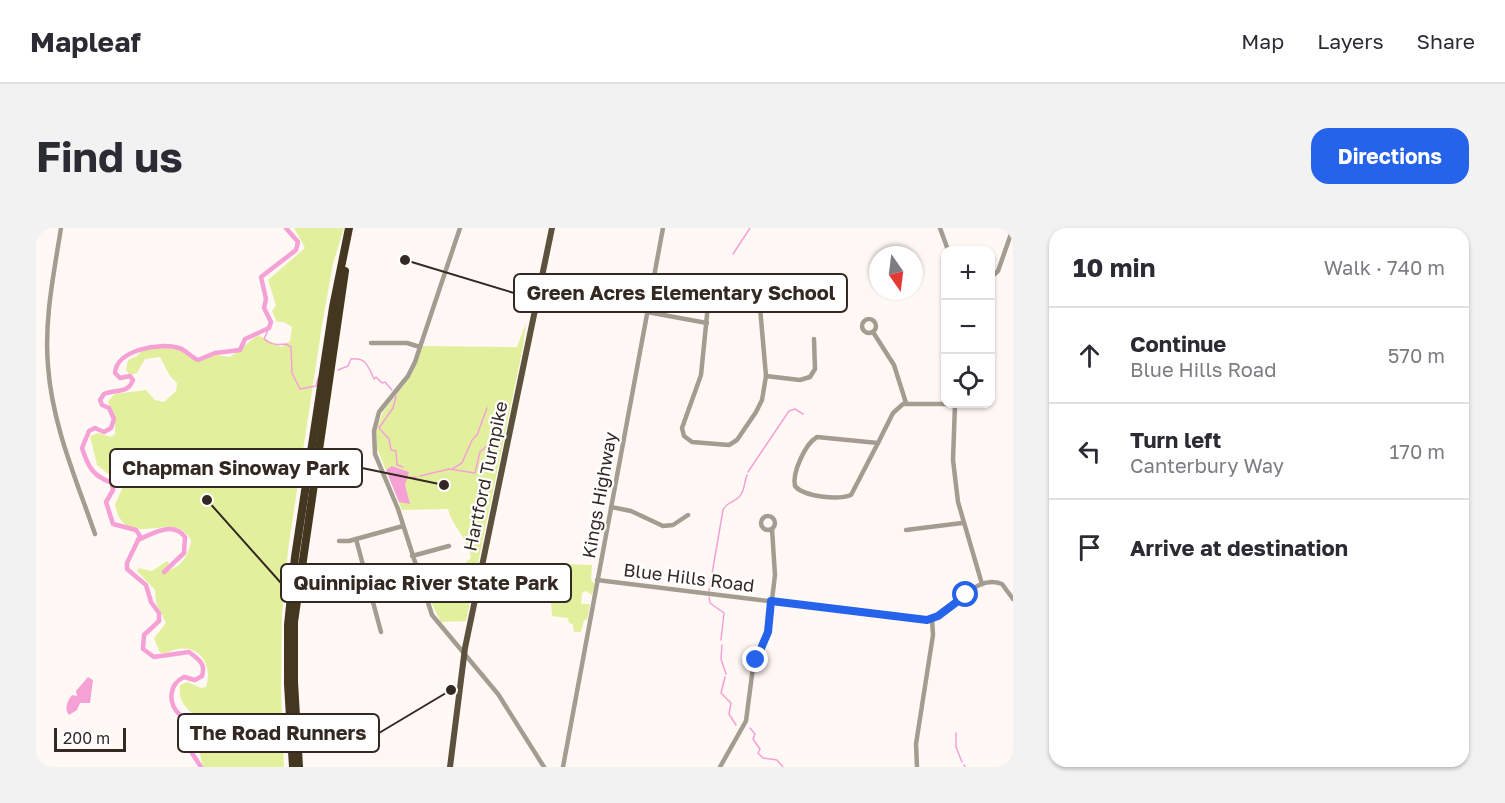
<!DOCTYPE html>
<meta charset="utf-8">
<style>
:root{--surface:#fff;--page:#f2f2f3;--text:#2b2b33;--muted:#7c7c81;--line:#e1e1e2;--accent:#2563eb}
body{margin:0;font-family:"Golos Text",sans-serif;background:var(--page);color:var(--text)}
.controls{position:absolute;right:18px;top:18px;display:grid;overflow:hidden;border-radius:12px;box-shadow:0 2px 4px #0004}
.controls button{width:54px;height:54px;display:grid;place-items:center;padding:0;border:0;border-bottom:2px solid var(--line);background:var(--surface);color:var(--text);font:30px sans-serif}
.compass{position:absolute;left:833px;top:18px;width:54px;height:54px;border-radius:50%;background:var(--surface);box-shadow:0 2px 4px #0004;rotate:166deg}
.scale{position:absolute;left:18px;bottom:15px;width:72px;box-sizing:border-box;padding-left:6px;border:3px solid #342822;border-top:0;font-size:16px;line-height:21px;white-space:nowrap;color:#342822;-webkit-text-stroke:4px #fff;paint-order:stroke}
.stop{position:absolute;width:18px;height:18px;margin:-14px;border:4px solid #2563eb;border-radius:50%;background:#fff}
.stop.end{background:#2563eb;border-color:#fff;box-shadow:0 2px 6px #0008}
.list{margin:0;padding:0;list-style:none}
h2{display:flex;justify-content:space-between;align-items:center;height:78px;margin:0;padding:0 24px;font-size:26px}
h2 small{font-size:20px;font-weight:400;color:var(--muted)}
.list li{display:grid;grid-template-columns:39px 1fr auto;gap:18px;align-items:center;box-sizing:border-box;height:96px;padding:0 24px;border-top:2px solid var(--line)}
.list b{display:block;font-size:22px;white-space:nowrap}
.list p{margin:0;font-size:20px;white-space:nowrap;color:var(--muted)}
.list em{font-size:20px;font-style:normal;color:var(--muted)}
.icon{flex:none;width:33px;height:33px;fill:none;stroke:currentColor;stroke-width:2;stroke-linecap:round;stroke-linejoin:round}
.map{position:relative;flex:none;width:977px;height:539px;overflow:hidden;border-radius:18px}
header{display:flex;align-items:center;gap:36px;box-sizing:border-box;height:84px;padding:0 30px;background:var(--surface);border-bottom:2px solid var(--line)}
header strong{font-size:28px}
nav{display:flex;gap:33px;margin-inline-start:auto;font-size:21px}
.intro{display:flex;align-items:center;justify-content:space-between;box-sizing:border-box;height:144px;padding:0 36px}
h1{margin:0;font-size:42px}
.button{padding:15px 27px;border-radius:18px;background:var(--accent);color:#fff;font-size:21px;font-weight:700}
main{display:flex;gap:36px;padding:0 36px}
aside{flex:1;background:var(--surface);border-radius:18px;box-shadow:0 2px 4px #0004}
.map>svg:first-child{display:block}
.green{fill:#e2f09d}
.water{fill:#f5a1d6}
.lines{fill:none;stroke-linecap:round;stroke-linejoin:round}
.stream{stroke:#f5a1d6;stroke-width:1.5}
.river{stroke:#f5a1d6;stroke-width:4.5}
.minor{stroke:#a39c90;stroke-width:4.5}
.major{stroke:#5c513c;stroke-width:6}
.highway{stroke:#44371f;stroke-width:8}
.route{stroke:#2563eb;stroke-width:8}
.labels{text-anchor:middle;dominant-baseline:central;stroke-width:4.5;stroke-linejoin:round;paint-order:stroke}
.street-label{font-size:18px;fill:#342822;stroke:#fff}
.leader{fill:none;stroke:#342822;stroke-width:2}
.callout-dot{fill:#342822;stroke:#fff;stroke-width:2}
.callout{fill:#fff;stroke:#342822;stroke-width:2}
.callout-label{font-size:20px;text-anchor:middle;font-weight:bold;fill:#342822}
</style>
<header>
<strong>Mapleaf</strong>
<nav><a>Map</a><a>Layers</a><a>Share</a></nav>
</header>
<div class="intro"><h1>Find us</h1><a class="button">Directions</a></div>
<main>
<div class="map">
<svg width="977" height="539" viewBox="0 0 977 539">
<rect width="100%" height="100%" fill="#fff8f5"/>
<g class="green">
<path d="M258,0h50l-11,36 -11,61 -34,225 -6,65 -1,75 3,77h-81l-4,-16 6,-11 -1,-14c-10,-15 -27,-18 -24,-41l7,-3 14,6 5,-1c7,-20 -5,-42 -28,-38 -7,1 -11,5 -18,4l-6,-15 12,-15 -10,-20 -1,-13 -18,-19 2,-3 13,3 15,-10 2,2 -4,7c15,1 25,-17 26,-30 -17,-33 -66,14 -76,-35l8,-19 -26,-21 -7,-29 8,-3 13,4 4,-3v-17l-7,-15 6,-8 32,-4 9,10 9,2 12,-11 1,-8 -7,-7 -10,-19 -15,2 -8,14 -7,2 -4,-5 2,-10 9,-4 6,-7 32,-2 19,13 23,-5 13,2 28,-22 23,12 9,-6 2,-14 -8,-5h-7l-5,-11 4,-6 -8,-25 37,-32z"/>
<path d="M490,95l-3,24 -57,274 -25,1 -13,-26 22,-5 -6,-19 14,-3 13,-11c-4,-23 -18,-29 -23,-49l-46,1 -25,-62 -1,-17 7,-19 29,-38 11,-28 94,1z"/>
<path d="M529,336l27,1 -1,15 4,4 -3,11 -6,-4 -4,2 -1,11h9l-3,16h-3l-3,12h-7l-1,-8 -4,-1 -1,-5 -16,-2 -1,-14 5,-11 -1,-5 -10,-16 4,-5z"/>
</g>
<g class="water">
<path d="M356,238l17,6 -4,13 5,19 -11,-2 -13,-32z"/>
<path d="M52,449l5,3 -3,23h-10l-3,7 -8,5c-5,-7 -2,-13 3,-20l5,1 -1,-5z"/>
</g>
<g class="lines">
<g class="stream">
<path d="M697,26l17,-26"/>
<path d="M233,100l-5,11c7,6 14,6 22,5l5,3 1,26 8,16 16,-3 2,-8"/>
<path d="M302,142l10,-4 3,-7c15,-2 17,7 23,20l2,-2 6,6 3,-1 7,8"/>
<path d="M360,168l-3,12 -14,20 10,11 2,11 5,1 1,14 6,2"/>
<path d="M416,241l10,-6 10,-23 5,-5 10,-27"/>
<path d="M712,244l41,-61 6,-2 8,5"/>
<path d="M384,248l29,-7 26,4 5,-21 9,-8 14,-36"/>
<path d="M370,250l10,-1"/>
<path d="M673,363l14,-81c4,-8 9,-7 15,-12 7,-5 6,-16 9,-23"/>
<path d="M673,369l1,6 14,10 -3,27"/>
<path d="M686,417l-1,14 5,15"/>
<path d="M689,449l-4,16 10,10 -2,11 7,11"/>
<path d="M714,500l5,6 -2,5 7,10 -2,4 5,5 14,2 6,7"/>
<path d="M920,505v14l6,15"/>
<path d="M928,537l1,2"/>
</g>
<g class="river">
<path d="M102,312c15,-7 35,-19 47,-3l-1,16 -20,19"/>
<path d="M165,539l-9,-14 8,-22 -2,-8c-6,-2 -14,-4 -18,-8 -13,-12 -11,-31 4,-38l11,3 7,-4c4,-13 -4,-17 -13,-24l-35,5 -11,-8 1,-14 15,-14v-8l-8,-11 -5,-17 -19,-16v-6l13,-27 -4,-6 -23,-6 -7,-22 7,-12 -1,-7c-19,-7 -24,-16 -30,-35l7,-17 6,-3 9,4 7,-4 3,-9 -5,-11 -7,-3 -2,-5 4,-6c12,-5 24,0 29,-14l-3,-4 -10,2 -5,-5c1,-23 45,-31 64,-25 7,2 12,9 19,12l17,-7 25,-3 5,-11 24,-11 2,-6 -7,-14 2,-9 -5,-22 35,-27 2,-8 -12,-14"/>
</g>
<g class="minor">
<path d="M25,0c-7,45 -17,91 -13,138 4,58 28,113 47,168"/>
<path d="M424,0l-45,134 -7,14 -29,36 -5,19 1,23 23,55 34,106 66,79 46,73"/>
<path d="M904,0l8,22"/>
<path d="M954,50l8,-7 15,-43"/>
<path d="M687,58l27,4 9,6 7,80 -4,24 -6,12 -19,28 -8,5 -37,-3 -8,-6 -2,-8 19,-53 8,-80 5,-6z"/>
<path d="M611,84l60,11"/>
<circle cx="833" cy="98" r="7"/>
<path d="M837,104l21,33 12,38"/>
<path d="M335,115h36l13,4"/>
<path d="M730,148l34,4 10,-3 5,-8 -1,-30"/>
<path d="M919,176l-2,56 5,42 24,82"/>
<path d="M781,209l61,6 -27,52c-13,5 -47,2 -56,-9 -3,-13 10,-42 22,-49z"/>
<path d="M842,215l15,-30 10,-9h52"/>
<path d="M575,279l20,4 32,15 10,-1 15,-10"/>
<circle cx="732" cy="295" r="7"/>
<path d="M870,302l56,-7"/>
<path d="M320,311l25,93"/>
<path d="M303,313h10l54,-15"/>
<path d="M376,328l37,-10"/>
<path d="M561,352l327,40c29,0 46,-48 78,-36l11,15"/>
<path d="M337,369l47,-14"/>
<path d="M527,539l100,-539"/>
<path d="M684,539l26,-46 7,-54 15,-35 7,-57 -3,-46"/>
<path d="M881,539l-1,-23 17,-109 -1,-16"/>
</g>
<path class="major" d="M414,539l15,-119 87,-420"/>
<g class="highway">
<path d="M257,539l-5,-83v-59l7,-68 38,-250 16,-79"/>
<path d="M263,539l-5,-85v-60l51,-351"/>
</g>
</g>
<g class="lines">
<path class="route" d="M720,432l12,-28 3,-31 156,19 11,-4 28,-21"/>
</g>
<g class="labels">
<g class="street-label">
<text transform="translate(449 248) rotate(-78)">Hartford Turnpike</text>
<text transform="translate(563 267) rotate(-80)">Kings Highway</text>
<text transform="translate(653 349) rotate(7)">Blue Hills Road</text>
</g>
</g>
<path class="leader" d="M369 32L478 65M408 257L326 240M171 272L245 355M415 462L343 505"/>
<g class="callout-dot">
<circle cx="369" cy="32" r="6"/>
<circle cx="408" cy="257" r="6"/>
<circle cx="171" cy="272" r="6"/>
<circle cx="415" cy="462" r="6"/>
</g>
<g class="callout">
<rect x="478" y="46" width="333" height="38" rx="6"/>
<rect x="74" y="221" width="252" height="38" rx="6"/>
<rect x="245" y="336" width="290" height="38" rx="6"/>
<rect x="142" y="486" width="201" height="38" rx="6"/>
</g>
<g class="callout-label">
<text x="645" y="72">Green Acres Elementary School</text>
<text x="200" y="247">Chapman Sinoway Park</text>
<text x="390" y="362">Quinnipiac River State Park</text>
<text x="242" y="512">The Road Runners</text>
</g>
</svg>
<div class="controls">
<button>+</button>
<button>−</button>
<button><svg class="icon" aria-label="locate" viewBox="0 0 24 24"><circle cx="12" cy="12" r="6"/><path d="M12 2v4M12 18v4M2 12h4M18 12h4"/></svg></button>
</div>
<svg class="compass" viewBox="-18 -18 36 36"><path d="M0-13l5 13h-10z" fill="#e53935"/><path d="M0 13l5-13h-10z" fill="#7c7c81"/></svg>
<div class="scale">200 m</div>
<div class="stop" style="left:930px;top:367px"></div>
<div class="stop end" style="left:720px;top:432px"></div>
</div>
<aside>
<h2>10 min<small>Walk · 740 m</small></h2>
<ul class="list">
<li><svg class="icon" aria-label="ahead" viewBox="0 0 24 24"><path d="M12 20V5M6 11l6-6 6 6"/></svg><div><b>Continue</b><p>Blue Hills Road</p></div><em>570 m</em></li>
<li><svg class="icon" aria-label="left" viewBox="0 0 24 24"><path d="M17 20v-9H6M10 6l-5 5 5 5"/></svg><div><b>Turn left</b><p>Canterbury Way</p></div><em>170 m</em></li>
<li><svg class="icon" aria-label="arrive" viewBox="0 0 24 24"><path d="M6 21V4h12l-3 4 3 4H6"/></svg><div><b>Arrive at destination</b></div></li>
</ul>
</aside>
</main>
